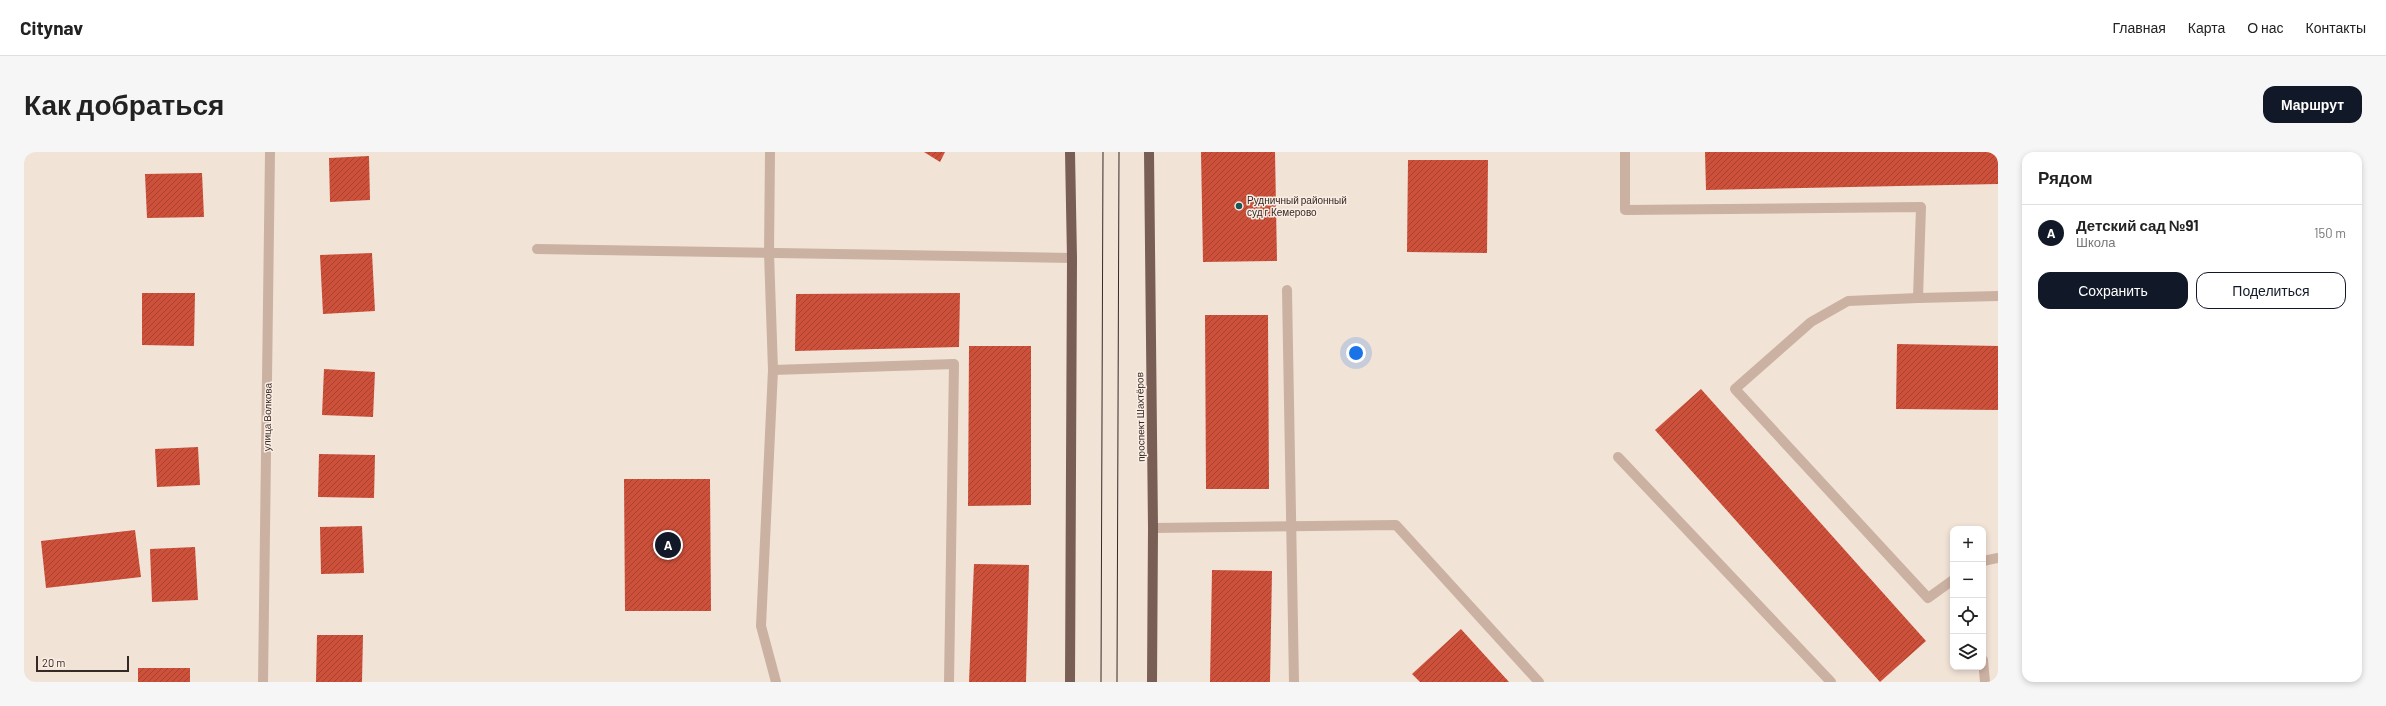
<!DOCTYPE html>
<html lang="ru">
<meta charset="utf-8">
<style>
:root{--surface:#fff;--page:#f6f6f6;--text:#222;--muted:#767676;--line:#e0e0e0;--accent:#111827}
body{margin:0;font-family:Barlow,sans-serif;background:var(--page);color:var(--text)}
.controls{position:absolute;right:12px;bottom:12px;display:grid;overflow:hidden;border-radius:8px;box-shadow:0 2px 6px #0003}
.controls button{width:36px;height:36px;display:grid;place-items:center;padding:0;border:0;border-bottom:1px solid var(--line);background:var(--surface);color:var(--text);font:20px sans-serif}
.scale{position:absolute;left:12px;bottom:10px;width:93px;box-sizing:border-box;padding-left:4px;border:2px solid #352925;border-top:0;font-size:11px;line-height:14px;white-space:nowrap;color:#352925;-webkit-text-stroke:3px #faede3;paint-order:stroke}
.you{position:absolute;left:1332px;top:201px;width:14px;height:14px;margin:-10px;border:3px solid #fff;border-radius:50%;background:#1a73e8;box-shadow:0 0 0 6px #1a73e833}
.badge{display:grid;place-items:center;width:26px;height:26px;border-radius:50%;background:var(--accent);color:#fff;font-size:13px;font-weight:700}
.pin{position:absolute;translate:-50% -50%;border:2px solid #fff;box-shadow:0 1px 4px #0006}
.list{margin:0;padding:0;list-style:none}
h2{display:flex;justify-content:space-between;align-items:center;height:52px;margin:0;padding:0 16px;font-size:17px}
h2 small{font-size:13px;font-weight:400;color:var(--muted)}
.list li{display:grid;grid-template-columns:26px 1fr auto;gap:12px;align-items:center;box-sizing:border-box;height:56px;padding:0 16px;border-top:1px solid var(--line)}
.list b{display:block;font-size:15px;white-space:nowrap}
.list p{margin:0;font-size:13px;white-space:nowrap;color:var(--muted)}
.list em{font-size:13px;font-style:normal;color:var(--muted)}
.actions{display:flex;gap:8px;padding:12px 16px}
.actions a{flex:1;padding:9px 0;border:1px solid var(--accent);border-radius:12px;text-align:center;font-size:14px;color:var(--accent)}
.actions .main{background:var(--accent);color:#fff}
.icon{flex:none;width:22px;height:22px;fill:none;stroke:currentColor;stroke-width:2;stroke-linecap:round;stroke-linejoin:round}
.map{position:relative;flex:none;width:1974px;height:530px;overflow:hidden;border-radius:12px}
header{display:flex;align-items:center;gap:24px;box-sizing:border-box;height:56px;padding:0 20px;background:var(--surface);border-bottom:1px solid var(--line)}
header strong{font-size:19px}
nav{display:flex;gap:22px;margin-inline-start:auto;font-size:14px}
.intro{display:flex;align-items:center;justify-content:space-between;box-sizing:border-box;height:96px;padding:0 24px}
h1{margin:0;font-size:28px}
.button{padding:10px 18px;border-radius:12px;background:var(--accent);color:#fff;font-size:14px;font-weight:700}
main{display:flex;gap:24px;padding:0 24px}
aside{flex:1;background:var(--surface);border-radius:12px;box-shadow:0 2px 6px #0003}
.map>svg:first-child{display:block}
.building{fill:url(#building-hatch)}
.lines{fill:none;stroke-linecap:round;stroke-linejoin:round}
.service{stroke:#cbb1a2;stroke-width:10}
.minor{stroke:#cbb1a2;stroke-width:10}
.primary{stroke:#785e55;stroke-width:10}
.tram{stroke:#352925;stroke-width:1}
.poi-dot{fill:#195857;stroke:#faede3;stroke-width:1.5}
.labels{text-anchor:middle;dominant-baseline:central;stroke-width:3;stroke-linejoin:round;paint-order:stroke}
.poi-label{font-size:10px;fill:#352925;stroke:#faede3;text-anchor:start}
.street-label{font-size:10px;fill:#352925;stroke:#faede3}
</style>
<header>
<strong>Citynav</strong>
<nav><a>Главная</a><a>Карта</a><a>О нас</a><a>Контакты</a></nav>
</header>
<div class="intro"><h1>Как добраться</h1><a class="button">Маршрут</a></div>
<main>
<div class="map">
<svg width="1974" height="530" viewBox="0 0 1974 530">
<defs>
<pattern id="building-hatch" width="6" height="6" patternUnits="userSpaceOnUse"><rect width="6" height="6" fill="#cd503a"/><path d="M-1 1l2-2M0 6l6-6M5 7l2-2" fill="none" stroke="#a74231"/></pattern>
</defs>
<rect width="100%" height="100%" fill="#f2e3d7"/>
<g class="building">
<path d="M900,0h21l-5,10z"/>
<path d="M1177,0h74l2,109 -74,1z"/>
<path d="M1681,0h293v32l-292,6z"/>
<path d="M345,4l1,44 -40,2 -1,-44z"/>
<path d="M1384,8h80l-1,93 -80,-1z"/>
<path d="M178,21l2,44 -57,1 -2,-44z"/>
<path d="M348,101l3,58 -52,3 -3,-59z"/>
<path d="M118,141h53l-1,53 -52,-1z"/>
<path d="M936,141l-1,54 -164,4 1,-57z"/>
<path d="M1181,163h63l1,174h-63z"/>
<path d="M1873,192l101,2v64l-102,-1z"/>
<path d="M945,194h62v159l-63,1z"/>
<path d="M300,217l51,3 -2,45 -51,-2z"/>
<path d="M1677,237l225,252 -46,41 -225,-252z"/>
<path d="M174,295l2,38 -43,2 -2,-38z"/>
<path d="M295,302l56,1 -1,43 -56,-1z"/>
<path d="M600,327h86l1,132h-86z"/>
<path d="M338,374l2,47 -43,1 -1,-47z"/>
<path d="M111,378l6,47 -95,11 -5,-47z"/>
<path d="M171,395l3,53 -46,2 -2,-53z"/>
<path d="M950,412l55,1 -3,117h-57z"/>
<path d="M1188,418l60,1 -2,111h-60z"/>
<path d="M1437,477l48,53h-89l-8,-8z"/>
<path d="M293,483h46l-1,47h-46z"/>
<rect x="114" y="516" width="52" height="14"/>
</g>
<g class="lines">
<g class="service">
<path d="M746,0l-1,101 4,117 -12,256 15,56"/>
<path d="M1601,0v58l296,-3 -3,91 80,-2"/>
<path d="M513,97l535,9"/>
<path d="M1263,138l7,392"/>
<path d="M1894,146l-70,3 -37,21 -76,67 193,209 25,-18"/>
<path d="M749,218l181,-6 -5,318"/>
<path d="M1594,305l213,225"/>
<path d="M1129,376l243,-3 143,157"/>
<path d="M1959,409l15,-3"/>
<path d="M1959,508l2,22"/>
</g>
<path class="minor" d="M239,530l7,-530"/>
<g class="primary">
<path d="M1125,0l4,376 -1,154"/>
<path d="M1046,530l2,-424 -2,-106"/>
</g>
<g class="tram">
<path d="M1077,530l2,-530"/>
<path d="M1093,530l2,-530"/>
</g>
</g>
<circle class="poi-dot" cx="1215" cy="54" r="4"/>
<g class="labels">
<g class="poi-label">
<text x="1223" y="48">Рудничный районный<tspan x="1223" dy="12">суд г.Кемерово</tspan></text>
</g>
<g class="street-label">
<text transform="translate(243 265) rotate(-89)">улица Волкова</text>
<text transform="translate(1116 265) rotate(-91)">проспект Шахтёров</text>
</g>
</g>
</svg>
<div class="controls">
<button>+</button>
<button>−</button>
<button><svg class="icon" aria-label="locate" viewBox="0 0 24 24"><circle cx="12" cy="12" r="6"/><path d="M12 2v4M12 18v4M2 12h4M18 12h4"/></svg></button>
<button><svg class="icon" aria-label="layers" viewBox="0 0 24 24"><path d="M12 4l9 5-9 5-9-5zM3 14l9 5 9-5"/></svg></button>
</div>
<div class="scale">20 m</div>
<div class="you"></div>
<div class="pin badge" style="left:644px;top:393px">A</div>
</div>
<aside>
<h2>Рядом<small></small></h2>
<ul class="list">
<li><span class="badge">A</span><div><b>Детский сад №91</b><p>Школа</p></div><em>150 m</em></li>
</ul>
<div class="actions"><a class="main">Сохранить</a><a>Поделиться</a></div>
</aside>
</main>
